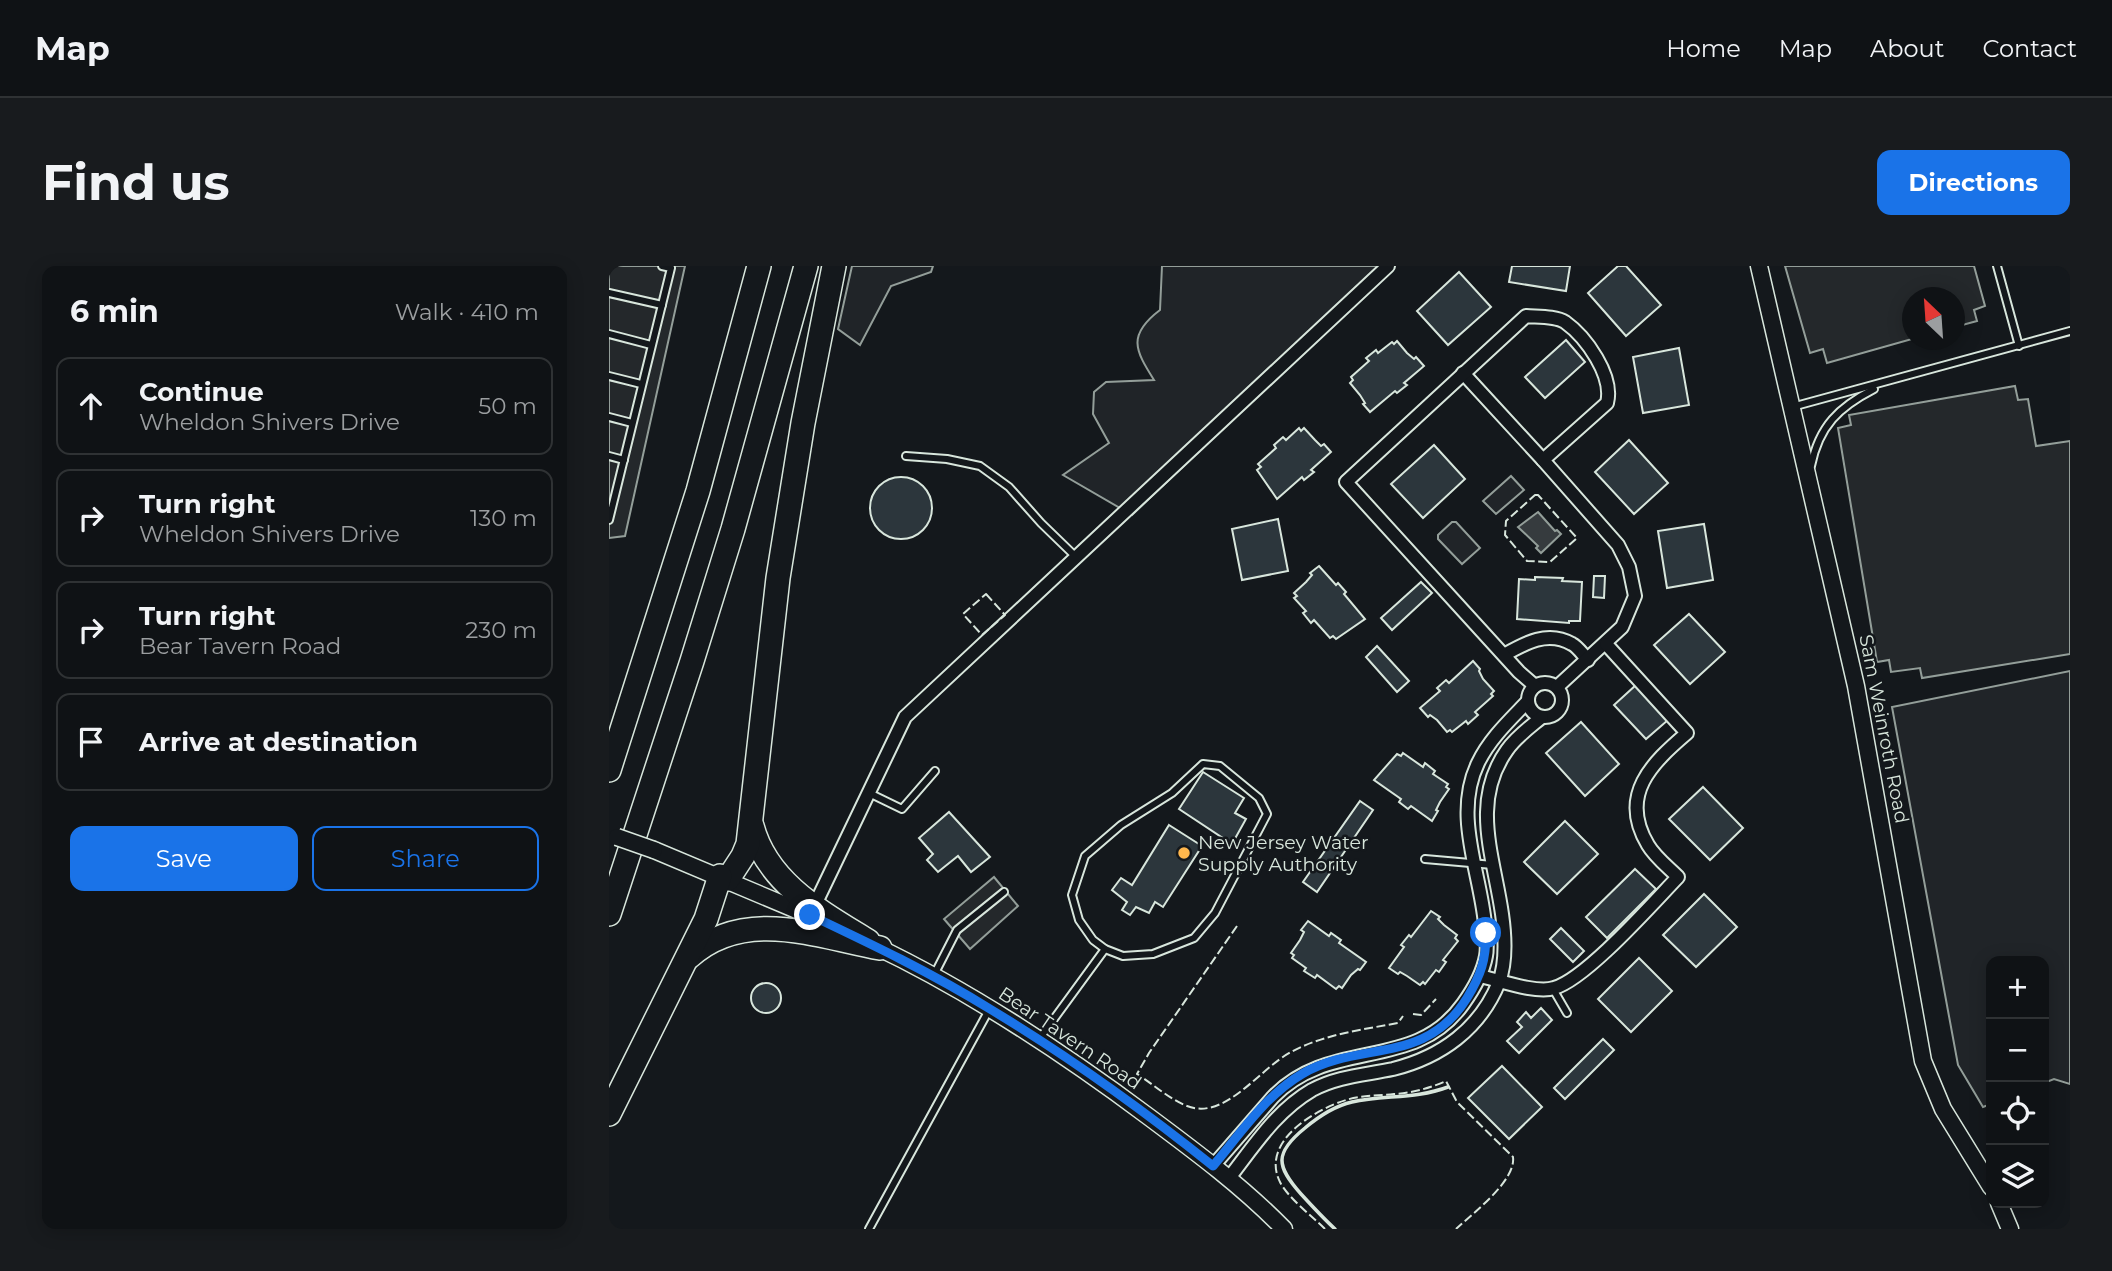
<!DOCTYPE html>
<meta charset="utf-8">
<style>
:root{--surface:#0f1215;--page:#181b1e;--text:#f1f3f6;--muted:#9b9ea0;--line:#2f3234;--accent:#1a73e8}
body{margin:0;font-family:Montserrat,sans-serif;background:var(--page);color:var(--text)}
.controls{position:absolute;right:21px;bottom:21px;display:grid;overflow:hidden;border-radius:14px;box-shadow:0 4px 18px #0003}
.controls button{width:63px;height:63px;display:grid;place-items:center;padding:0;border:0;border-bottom:2px solid var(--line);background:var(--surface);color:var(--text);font:35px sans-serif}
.compass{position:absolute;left:1293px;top:21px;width:63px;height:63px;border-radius:50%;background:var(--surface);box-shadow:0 4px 18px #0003;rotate:335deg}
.stop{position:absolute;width:21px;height:21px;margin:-16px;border:5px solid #1a73e8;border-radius:50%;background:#fff}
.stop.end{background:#1a73e8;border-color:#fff;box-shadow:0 2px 7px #0008}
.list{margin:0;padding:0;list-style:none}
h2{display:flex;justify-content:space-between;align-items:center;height:91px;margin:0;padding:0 28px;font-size:30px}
h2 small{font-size:23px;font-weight:400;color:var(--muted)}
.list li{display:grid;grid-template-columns:46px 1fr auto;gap:21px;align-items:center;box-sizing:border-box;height:98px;margin:0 14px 14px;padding:0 14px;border:2px solid var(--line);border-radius:14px}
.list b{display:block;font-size:26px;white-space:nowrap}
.list p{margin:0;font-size:23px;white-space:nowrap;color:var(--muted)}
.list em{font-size:23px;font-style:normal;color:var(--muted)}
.actions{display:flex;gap:14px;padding:21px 28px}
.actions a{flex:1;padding:16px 0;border:2px solid var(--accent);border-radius:14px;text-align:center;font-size:24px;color:var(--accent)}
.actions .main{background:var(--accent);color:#fff}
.icon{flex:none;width:38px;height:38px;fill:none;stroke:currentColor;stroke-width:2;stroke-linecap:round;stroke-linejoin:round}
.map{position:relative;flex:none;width:1461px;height:963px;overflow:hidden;border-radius:14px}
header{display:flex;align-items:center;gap:42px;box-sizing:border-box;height:98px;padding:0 35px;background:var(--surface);border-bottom:2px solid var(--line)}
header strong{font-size:33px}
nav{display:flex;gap:38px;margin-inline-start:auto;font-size:24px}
.intro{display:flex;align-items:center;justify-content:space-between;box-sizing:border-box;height:168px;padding:0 42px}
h1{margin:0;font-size:49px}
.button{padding:18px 32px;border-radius:14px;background:var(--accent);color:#fff;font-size:24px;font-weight:700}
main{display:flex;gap:42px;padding:0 42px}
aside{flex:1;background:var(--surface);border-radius:14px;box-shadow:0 4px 18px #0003}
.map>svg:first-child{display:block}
.green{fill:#202428;stroke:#939e99;stroke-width:2}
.parking{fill:#24282b;stroke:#939e99;stroke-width:2}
.water{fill:#363b3e;stroke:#939e99;stroke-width:2}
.building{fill:#2c363c;stroke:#d8e6dc;stroke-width:2}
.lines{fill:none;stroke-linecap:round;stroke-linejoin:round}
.service-casing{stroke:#d8e6dc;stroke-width:10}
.minor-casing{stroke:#d8e6dc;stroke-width:16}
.tertiary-casing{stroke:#d8e6dc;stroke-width:19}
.motorway-casing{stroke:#d8e6dc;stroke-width:26}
.service{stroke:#14181c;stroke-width:6}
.minor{stroke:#14181c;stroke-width:12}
.tertiary{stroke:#14181c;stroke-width:16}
.motorway{stroke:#14181c;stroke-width:23}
.tertiary-bridge-casing{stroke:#d8e6dc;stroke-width:19;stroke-linecap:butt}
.tertiary-bridge{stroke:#14181c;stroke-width:16}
.fence{stroke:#d8e6dc;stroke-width:2;stroke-dasharray:9 3.5;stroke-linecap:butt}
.wall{stroke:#d8e6dc;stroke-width:3.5}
.route{stroke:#1a73e8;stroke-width:9}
.poi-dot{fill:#ffb74d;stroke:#14181c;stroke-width:2.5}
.labels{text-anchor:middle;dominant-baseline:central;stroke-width:5;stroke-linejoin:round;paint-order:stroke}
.street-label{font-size:19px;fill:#d8e6dc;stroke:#14181c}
.poi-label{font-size:19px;fill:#d8e6dc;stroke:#14181c;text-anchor:start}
</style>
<header>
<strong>Map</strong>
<nav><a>Home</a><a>Map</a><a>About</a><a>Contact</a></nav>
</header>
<div class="intro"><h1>Find us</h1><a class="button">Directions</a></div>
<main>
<aside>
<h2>6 min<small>Walk · 410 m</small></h2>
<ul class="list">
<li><svg class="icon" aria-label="ahead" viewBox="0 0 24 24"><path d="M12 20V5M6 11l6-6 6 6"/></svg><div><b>Continue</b><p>Wheldon Shivers Drive</p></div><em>50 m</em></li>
<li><svg class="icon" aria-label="right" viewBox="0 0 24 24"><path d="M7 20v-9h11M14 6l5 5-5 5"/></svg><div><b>Turn right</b><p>Wheldon Shivers Drive</p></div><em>130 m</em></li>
<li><svg class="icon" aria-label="right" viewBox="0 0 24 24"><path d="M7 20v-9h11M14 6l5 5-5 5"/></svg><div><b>Turn right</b><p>Bear Tavern Road</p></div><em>230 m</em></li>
<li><svg class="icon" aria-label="arrive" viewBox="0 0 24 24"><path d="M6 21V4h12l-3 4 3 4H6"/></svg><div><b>Arrive at destination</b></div></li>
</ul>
<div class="actions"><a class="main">Save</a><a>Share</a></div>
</aside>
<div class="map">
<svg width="1461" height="963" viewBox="0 0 1461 963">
<rect width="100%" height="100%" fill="#14181c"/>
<g class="green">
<path d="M243,0h81l-2,6 -40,14 -31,59 -22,-16z"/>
<path d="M553,0h232l-262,249 -69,-40 46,-32 -16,-29 1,-22 12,-10 48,-2c-19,-30 -27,-45 6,-70z"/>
<path d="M902,210l13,14 -28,24 -13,-13z"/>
<path d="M843,256h4l24,26 -18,16 -24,-25v-4z"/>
<path d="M1461,405v413l-16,-5 -10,4v-122h-53v143l-8,3 -25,-42 -66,-358z"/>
</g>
<g class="parking">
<path d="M0,0h76l-60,270 -16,2z"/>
<path d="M1176,0h189l11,40 -11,4 3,11 -22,6v-29h-42l-1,41 -85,24 -4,-14 -13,4z"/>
<path d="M1406,120l3,14 10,-1 8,47 34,-5v213l-148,24 -2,-10 -29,4 -2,-12 -12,2 -39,-234 13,-3 -2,-10z"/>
<path d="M385,611l24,29 -48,43 -26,-30z"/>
</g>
<path class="water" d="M929,246l17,19 2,-1 4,4 -20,19 -5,-5 2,-2 -20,-19z"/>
<g class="building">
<path d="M903,0h58l-4,25 -57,-9z"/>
<path d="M1009,0h8l35,39 -35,31 -38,-43z"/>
<path d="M850,6l32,35 -43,38 -31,-34z"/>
<path d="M957,74l19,22 -40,36 -20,-21z"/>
<path d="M788,75l10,12 7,6 2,-2 8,9 -20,17 3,2 -10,8 -2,-2 -25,21 -7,-8 2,-1 -5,-8 -10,-12 3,-3 -2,-3 18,-16 -3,-3 10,-8 2,3 14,-11 2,2z"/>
<path d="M1070,82l10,57 -46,8 -10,-56z"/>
<path d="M690,162l2,3 3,-3 11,12 6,6 3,-2 7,8 -20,18 3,2 -10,8 -2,-3 -25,22 -20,-29 4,-3 -3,-3 18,-16 -2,-3 9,-8 3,3z"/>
<path d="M1020,174l39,43 -34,31 -39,-42z"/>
<path d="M825,179l31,34 -42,39 -32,-34z"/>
<circle cx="292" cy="242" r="31"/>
<path d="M669,253l10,52 -46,9 -10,-51z"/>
<path d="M1095,258l9,56 -46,8 -9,-57z"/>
<path d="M710,300l17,19 2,-2 8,9 -2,2 21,25 -29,20 -3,-3 -3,2 -16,-18 -3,3 -8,-10 3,-2 -12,-13 3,-2 -3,-3 12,-11 6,-7 -2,-2z"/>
<path d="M985,310h11l-1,22 -11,-1z"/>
<path d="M926,311l28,1 -1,3 20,1 -2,39h-11v2l-52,-4 2,-40 16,1z"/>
<path d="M812,316l11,11 -40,37 -11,-12z"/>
<path d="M1080,348l36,38 -35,32 -36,-39z"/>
<path d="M768,380l32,35 -12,11 -31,-35z"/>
<path d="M864,395l7,8 -1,2 4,8 11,12 -3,3 2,2 -18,16 3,3 -10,9 -2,-3 -14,11 -2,-2 -3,2 -10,-12 -7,-5 -2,2 -8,-9 20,-17 -3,-3 9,-8 3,3z"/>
<path d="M1027,419l32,35 -22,19 -32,-34z"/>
<path d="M972,456l38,42 -34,32 -39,-43z"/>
<path d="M794,487l20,14 2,-4 10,8 -2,3 15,10 -2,3 3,2 -9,13 -4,8 2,1 -6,10 -21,-15 -3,3 -9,-7 2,-3 -27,-19 23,-26 4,2z"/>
<path d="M594,506l41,26 -9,15 11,6 -14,25 -53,-35z"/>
<path d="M1094,521l40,41 -33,32 -41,-41z"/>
<path d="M751,535l13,9 -56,82 -14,-10z"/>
<path d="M340,546l41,45 -19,15 -13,-16 -20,16 -11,-12 6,-6 -14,-16z"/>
<path d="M956,555l33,33 -41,40 -33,-32z"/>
<path d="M560,559l33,21 -39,61 -8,-5 -6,11 -13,-6 -6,8 -8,-5 5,-8 -15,-12 9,-12 11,7z"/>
<path d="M1026,603l21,20 -49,49 -21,-21z"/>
<path d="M1095,628l33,33 -41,40 -33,-32z"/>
<path d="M822,645l9,6 -2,2 6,6 13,10 -2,3 3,3 -15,19 3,2 -7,10 -3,-2 -11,14 -2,-2 -3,3 -13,-9 -7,-4 -2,2 -9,-6 15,-21 -3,-2 8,-10 2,2z"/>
<path d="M699,655l21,15 2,-3 10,7 -2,3 27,19 -6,8 -2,-1 -7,6 -9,13 -3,-2 -3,3 -19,-14 -2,3 -11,-7 2,-3 -14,-10 2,-3 -3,-2 9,-13 4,-8 -3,-2z"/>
<path d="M952,662l23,23 -11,11 -23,-23z"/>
<path d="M1030,692l33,33 -41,41 -33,-33z"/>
<circle cx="157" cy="732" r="15"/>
<path d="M932,742l11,12 -33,33 -12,-12 15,-14 -5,-5 9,-10 5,6z"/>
<path d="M994,773l11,11 -49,49 -11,-11z"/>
<path d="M893,800l40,41 -33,32 -41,-41z"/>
</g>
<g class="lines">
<g class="service-casing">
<g id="service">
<path d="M1388,0l22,80"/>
<path d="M0,27l53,12"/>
<path d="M0,68l42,11"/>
<path d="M0,110l32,8"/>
<path d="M1183,141l278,-76"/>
<path d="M0,151l23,6"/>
<path d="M0,190l15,4"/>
<path d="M297,190l41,3 33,7 29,21 32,36 34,33"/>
<path d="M1202,200c8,-40 28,-59 63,-77"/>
<path d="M0,254l62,-252 -9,-2"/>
<path d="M594,498l17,2 39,32 8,16 -52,99 -21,25 -41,16 -30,2 -18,-7 -12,-9 -14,-20 -7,-25 13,-39 36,-31 51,-32z"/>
<path d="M260,527l33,16 33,-38"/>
<path d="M816,593l68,6"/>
<path d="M325,709l23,-45 47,-38"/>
<path d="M944,723l14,24"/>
<path d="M431,772l65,-89"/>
<path d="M260,963l120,-219"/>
</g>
</g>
<g class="minor-casing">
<g id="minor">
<path d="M854,107l80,87"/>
<path d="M895,389c21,-12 44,-25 68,-11 6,3 11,11 16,16"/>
<circle cx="936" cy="434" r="17"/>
<path d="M926,420l-16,-14 -173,-190 180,-166c11,1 30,0 39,6 21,15 49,54 42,81l-64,57 75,85 11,22 6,29 -13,31 -65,60"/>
<path d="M203,645l93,-194 483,-451"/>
<path d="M871,710c18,4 57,18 74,12 32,-9 98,-84 124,-111 -10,-10 -23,-20 -30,-32 -30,-50 4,-82 39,-112l-81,-89"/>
<path d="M604,900l60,-69c58,-60 141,-24 190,-93 10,-14 20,-31 23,-48 2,-9 0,-22 -1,-32 -5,-53 -32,-109 -7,-161 12,-25 32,-43 50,-62"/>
<path d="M620,912c25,-32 47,-67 83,-88 26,-14 53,-15 81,-21 48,-12 87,-40 106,-87 8,-21 6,-47 3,-68 -8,-57 -32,-112 5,-164 9,-13 23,-23 35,-33"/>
</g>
</g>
<g class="tertiary-casing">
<g id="tertiary">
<path d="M1150,0l97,420 67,375 20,48 48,78"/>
<path d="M45,584l164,69"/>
<path d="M264,679c97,46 189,107 276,172 47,35 94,70 135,112"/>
<path d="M1390,937l11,26"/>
</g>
</g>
<g class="motorway-casing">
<g id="motorway">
<path d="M0,504l89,-279 61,-225"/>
<path d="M143,560c15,57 69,86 116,115"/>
<path d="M119,613l15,-23 5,-12 30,-266 25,-155 31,-157"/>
<path d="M0,648l83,-253 41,-132 73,-263"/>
<path d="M80,691c55,-50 127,-21 191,-9"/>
<path d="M0,848l97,-195 14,-43"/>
</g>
</g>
<use href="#service" class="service"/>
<use href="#minor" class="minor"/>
<use href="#tertiary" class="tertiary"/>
<use href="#motorway" class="motorway"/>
<g class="tertiary-bridge-casing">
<path id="tertiary-bridge" d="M8,571l37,13"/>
</g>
<use href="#tertiary-bridge" class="tertiary-bridge"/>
<g class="fence">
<path d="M926,229h3l39,43 -27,24 -23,-1 -22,-26 1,-14z"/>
<path d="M377,328l19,21 -23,20 -19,-21z"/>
<path d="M628,660l-88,127 -12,21c16,10 32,25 50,32 38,15 72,-37 104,-54 34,-18 70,-22 107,-29l5,-7"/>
<path d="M804,748l8,1 15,-16"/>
<path d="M716,963c-13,-13 -37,-31 -45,-47 -20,-40 34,-72 66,-82 16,-5 32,-4 48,-6 18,-1 36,-6 52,-13l11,21 56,55c3,24 -40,56 -57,72"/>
</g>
<path class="wall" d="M726,963c-12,-11 -23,-23 -34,-35 -25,-28 -27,-41 4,-66 13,-11 30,-22 47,-26 33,-7 64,-3 96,-15"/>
</g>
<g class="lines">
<path class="route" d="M201,649c61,29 122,58 180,94 78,47 152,100 223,157 27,-32 53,-71 89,-92 58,-34 123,-8 165,-76 14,-23 19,-38 19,-65"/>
</g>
<circle class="poi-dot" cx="575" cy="587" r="7"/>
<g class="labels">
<g class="street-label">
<text transform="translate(1275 463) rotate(79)">Sam Weinroth Road</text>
<text transform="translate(461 772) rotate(34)">Bear Tavern Road</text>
</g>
<g class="poi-label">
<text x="589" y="576">New Jersey Water<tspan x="589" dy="22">Supply Authority</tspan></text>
</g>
</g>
</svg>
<div class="controls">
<button>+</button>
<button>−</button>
<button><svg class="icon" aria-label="locate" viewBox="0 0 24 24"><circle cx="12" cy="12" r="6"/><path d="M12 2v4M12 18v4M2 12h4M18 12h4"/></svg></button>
<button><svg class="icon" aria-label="layers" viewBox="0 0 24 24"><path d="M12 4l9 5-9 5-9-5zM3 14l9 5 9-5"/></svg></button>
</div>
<svg class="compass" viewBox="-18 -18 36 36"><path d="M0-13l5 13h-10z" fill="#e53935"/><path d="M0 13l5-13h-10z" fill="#9b9ea0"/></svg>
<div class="stop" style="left:877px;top:667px"></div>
<div class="stop end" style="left:201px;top:649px"></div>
</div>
</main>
